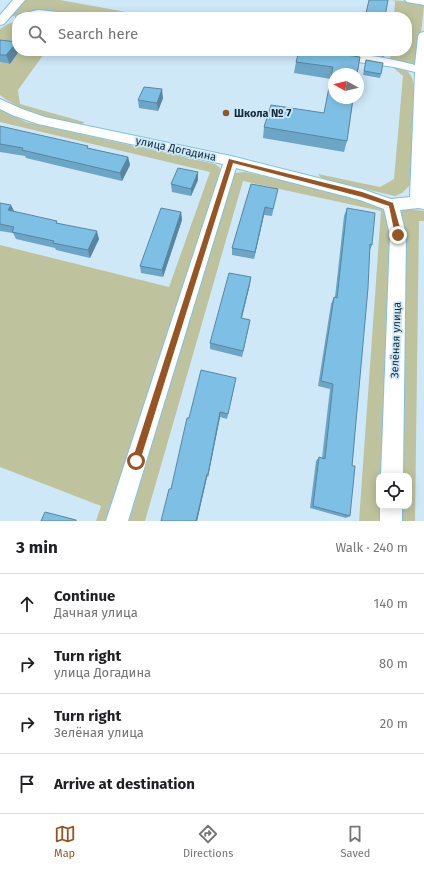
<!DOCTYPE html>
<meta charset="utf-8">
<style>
:root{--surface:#fff;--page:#f6f6f6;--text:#202124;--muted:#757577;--line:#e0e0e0;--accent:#975523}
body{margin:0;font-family:"Fira Sans",sans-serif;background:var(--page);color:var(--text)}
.controls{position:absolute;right:12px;bottom:12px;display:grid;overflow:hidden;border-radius:8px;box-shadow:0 2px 10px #0003}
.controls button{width:36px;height:36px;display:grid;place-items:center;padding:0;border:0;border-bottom:1px solid var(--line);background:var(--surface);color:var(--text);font:20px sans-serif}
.compass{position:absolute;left:328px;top:68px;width:36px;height:36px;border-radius:50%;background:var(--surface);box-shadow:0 2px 10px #0003;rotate:278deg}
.stop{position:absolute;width:12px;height:12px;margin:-9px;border:3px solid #975523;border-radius:50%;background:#fff}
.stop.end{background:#975523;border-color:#fff;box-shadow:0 1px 4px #0008}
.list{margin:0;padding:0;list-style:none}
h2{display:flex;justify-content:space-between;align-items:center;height:52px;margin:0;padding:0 16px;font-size:17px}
h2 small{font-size:13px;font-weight:400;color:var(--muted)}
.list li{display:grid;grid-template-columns:26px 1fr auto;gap:12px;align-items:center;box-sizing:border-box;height:60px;padding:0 16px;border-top:1px solid var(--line)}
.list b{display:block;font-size:15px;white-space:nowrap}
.list p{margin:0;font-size:13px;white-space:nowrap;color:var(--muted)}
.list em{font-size:13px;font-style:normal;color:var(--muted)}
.icon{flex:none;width:22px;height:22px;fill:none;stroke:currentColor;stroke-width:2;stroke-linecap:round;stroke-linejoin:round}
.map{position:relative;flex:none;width:424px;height:521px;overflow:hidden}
.search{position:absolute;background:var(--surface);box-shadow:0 2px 10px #0003;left:12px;right:12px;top:12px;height:44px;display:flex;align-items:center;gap:10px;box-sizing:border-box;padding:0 14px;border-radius:16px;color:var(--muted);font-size:15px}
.sheet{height:292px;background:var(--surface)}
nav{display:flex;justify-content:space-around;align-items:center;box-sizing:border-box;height:56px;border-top:1px solid var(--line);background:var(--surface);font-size:11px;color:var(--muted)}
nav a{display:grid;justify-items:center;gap:2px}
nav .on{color:var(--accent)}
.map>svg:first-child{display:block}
.green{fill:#bec39d}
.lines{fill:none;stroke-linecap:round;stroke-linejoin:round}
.minor-casing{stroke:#7ec0e5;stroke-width:2}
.minor{fill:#fff;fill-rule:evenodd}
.wall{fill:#6ca5c5}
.shaded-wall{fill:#5886a0}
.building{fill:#7ec0e5;stroke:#5886a0}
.route{fill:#975523}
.poi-dot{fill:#975523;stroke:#cfe8f8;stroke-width:1.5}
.labels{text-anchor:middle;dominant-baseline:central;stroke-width:3.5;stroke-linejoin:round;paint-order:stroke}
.poi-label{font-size:11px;font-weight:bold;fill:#102c3a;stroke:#cfe8f8;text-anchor:start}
.street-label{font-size:11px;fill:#102c3a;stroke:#cfe8f8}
</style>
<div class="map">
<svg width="424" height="521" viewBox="0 0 424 521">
<rect width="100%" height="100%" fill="#cfe8f8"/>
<g class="green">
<path d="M25,0h35l94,17h-61l-31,-5 -25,-1 -27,6z"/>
<path d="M390,0l25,2 9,4 -6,56 -2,3 -93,-14h22l45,8 1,-8h16v-34h-13l1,-16z"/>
<path d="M17,21v29l-17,-7v-14l8,-5z"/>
<path d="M19,51h27l-28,39 2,14 64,18 -1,3c-29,-6 -59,-11 -83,-30v-33l10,2z"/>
<path d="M391,66c18,3 21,6 24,24l-2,92 -11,11 -7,3 -73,-17 -4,-5 62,13 14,-8 9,-103z"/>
<path d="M0,109l26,13 189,42 5,4 -1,8 -109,345h-14l5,-15 -101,-39v-222l169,42 41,-115 -210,-50z"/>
<path d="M245,172l115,26 26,13 5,23 -8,242h-4v30h3v15h-23l22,-310 -138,-30 -98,340h-16l105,-348z"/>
<path d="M404,208l20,3v10h-5l-4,300h-17v-15h11v-30h-11l1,-261z"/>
</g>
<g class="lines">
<g class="minor-casing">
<g id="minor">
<path d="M13,0h12l-21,24 -4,1v-10z"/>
<path d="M405,0h19v5l-17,-3z"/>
<path d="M38,10l39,4 4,1 2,2h-67l2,-2z"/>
<path d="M424,32v177l-6,-1 -18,2 6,25 -3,241h-22l9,-241 -6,-26 -24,-9 -124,-32 -108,353h-22l117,-357 -185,-40 -26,-9 -12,-6v-10l22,10 23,8 186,39 131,33 29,10 19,-2 5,-125 -21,-5 -86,-12 -4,-1 -2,-3c38,0 76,4 113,14l3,-29 2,-3z"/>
<rect x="380" y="506" width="22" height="15"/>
</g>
</g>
<use href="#minor" class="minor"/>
</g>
<g class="wall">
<path d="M0,40l17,11h2l-9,13 -10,-2z"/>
<path d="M368,51h18l-2,6 -17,-3z"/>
<path d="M327,52l33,5 -13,84 -3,11 -81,-14 1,-11 60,-14 7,-34 -37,-6 2,-11z"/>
<path d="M366,60l15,14 -1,4 -17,-3z"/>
<path d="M163,98l-5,13 -19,-3 -1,-8z"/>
<path d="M0,126l88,22 40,9 2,8 -8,16 -96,-23 -1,-2 -25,-4z"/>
<path d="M198,172v8l-7,16 -19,-4 -1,-8z"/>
<path d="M251,184l25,12 -4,20 -8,-1 -10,44 -22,-4v-7z"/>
<path d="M0,203l14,9 44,11 41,16 -9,19 -34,-8 -1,-2 -39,-9 -3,-6 -13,-2z"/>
<path d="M347,208l25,37 -2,5 -18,216 -2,50 -4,2 -36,-10 6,-47 3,-4 3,1 8,-69 -12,-3 13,-82 3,-7h1l9,-81z"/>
<path d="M181,212l1,8 -19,57 -22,-4 -1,-7z"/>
<path d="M250,284l-8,34 8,2 -8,37 -32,-8v-6z"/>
<path d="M235,384l-8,35 -7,-2 -12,60h-1l-10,44h-36l10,-32 18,-71z"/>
</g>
<g class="shaded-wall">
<path d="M17,42v9h2l-9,13 -4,-9z"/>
<path d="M162,89l1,9 -5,13 -1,-8z"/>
<path d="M128,157l2,8 -8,16 -2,-8z"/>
<path d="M198,172v8l-7,16v-7z"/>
<path d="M11,205l4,8 -7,-3z"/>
<path d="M265,207l-1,8 -10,44 1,-7z"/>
<path d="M181,212l1,8 -19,57 -1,-7z"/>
<path d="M97,231l2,8 -9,19 -2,-8z"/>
<path d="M251,277l-1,7 -10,40 1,-6z"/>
<path d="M250,320l-1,6 -7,31 1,-6z"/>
<path d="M220,412v5l-12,60v-3z"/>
<path d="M207,474v3l-10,44h-1z"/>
</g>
<g class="building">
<path d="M369,0h19l-3,16h2v1h-24l1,-5 2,1z"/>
<path d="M0,40l17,2 -11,13h-6z"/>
<path d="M299,51h28v1l33,5 -3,17h-23v24h19l-6,43 -83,-14 7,-22 53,8 9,-46 -37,-5z"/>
<path d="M366,60l17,3 -2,11 -17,-3z"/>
<path d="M144,87l18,2 -5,14 -19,-3z"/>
<path d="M0,126l88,20 -1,2 41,9 -8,16 -98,-23 1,-2 -23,-4z"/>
<path d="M178,168l20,4 -7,17 -20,-5z"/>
<path d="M251,184l27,5 -5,20 -8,-2 -10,45 -23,-4z"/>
<path d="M0,203l11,2 -3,5 49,11 -1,2 41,8 -9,19 -35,-7 1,-2 -42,-9 2,-5 -14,-3z"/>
<path d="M161,208l20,4 -19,58 -22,-4z"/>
<path d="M347,208l28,5 -3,32 -2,-1 -2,44 -16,178h3l-5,50 -37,-10 6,-49 6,2 8,-75 -12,-3 13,-84 3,1z"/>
<path d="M229,273l22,4 -10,41 9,2 -7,31 -33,-8z"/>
<path d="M201,370l35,8 -8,36 -8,-2 -12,62h-1l-11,47h-35l8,-32h2l16,-71h2z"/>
<path d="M45,512l31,8v1h-35z"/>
</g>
<path class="route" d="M229,159l133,33 31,11 9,32 -4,2 -3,-2 -6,-29 -27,-9 -129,-34 -93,298 -1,3 -3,1 -3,-1 -1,-3z"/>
<circle class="poi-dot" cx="226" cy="113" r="4"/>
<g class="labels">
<g class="poi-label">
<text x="234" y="113">Школа № 7</text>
</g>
<g class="street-label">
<text transform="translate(176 149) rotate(12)">улица Догадина</text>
<text transform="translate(396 340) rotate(-88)">Зелёная улица</text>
</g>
</g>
</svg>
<div class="controls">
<button><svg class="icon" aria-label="locate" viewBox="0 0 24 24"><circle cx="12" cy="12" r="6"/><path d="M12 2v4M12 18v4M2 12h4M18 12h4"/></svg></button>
</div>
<svg class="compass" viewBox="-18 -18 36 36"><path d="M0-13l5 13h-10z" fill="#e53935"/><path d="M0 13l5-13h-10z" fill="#757577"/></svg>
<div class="stop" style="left:136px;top:461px"></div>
<div class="stop end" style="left:398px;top:235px"></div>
<div class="search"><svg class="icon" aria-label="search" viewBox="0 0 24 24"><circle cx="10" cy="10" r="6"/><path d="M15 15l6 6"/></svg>Search here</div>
</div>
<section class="sheet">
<h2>3 min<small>Walk · 240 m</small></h2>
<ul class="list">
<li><svg class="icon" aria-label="ahead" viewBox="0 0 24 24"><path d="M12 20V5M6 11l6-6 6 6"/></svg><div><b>Continue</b><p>Дачная улица</p></div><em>140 m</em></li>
<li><svg class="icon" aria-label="right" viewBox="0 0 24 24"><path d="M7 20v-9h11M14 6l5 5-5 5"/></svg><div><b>Turn right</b><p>улица Догадина</p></div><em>80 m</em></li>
<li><svg class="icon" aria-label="right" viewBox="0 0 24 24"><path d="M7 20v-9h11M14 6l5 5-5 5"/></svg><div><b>Turn right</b><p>Зелёная улица</p></div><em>20 m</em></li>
<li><svg class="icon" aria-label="arrive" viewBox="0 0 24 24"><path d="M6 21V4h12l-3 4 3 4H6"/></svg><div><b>Arrive at destination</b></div></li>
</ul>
</section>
<nav>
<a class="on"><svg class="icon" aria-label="map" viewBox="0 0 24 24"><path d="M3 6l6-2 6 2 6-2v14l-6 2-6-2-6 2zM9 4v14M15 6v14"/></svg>Map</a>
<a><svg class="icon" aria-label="directions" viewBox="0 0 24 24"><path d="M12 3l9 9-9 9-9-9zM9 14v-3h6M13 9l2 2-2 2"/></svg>Directions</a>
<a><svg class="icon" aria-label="saved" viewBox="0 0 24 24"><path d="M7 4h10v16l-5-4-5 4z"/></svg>Saved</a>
</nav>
